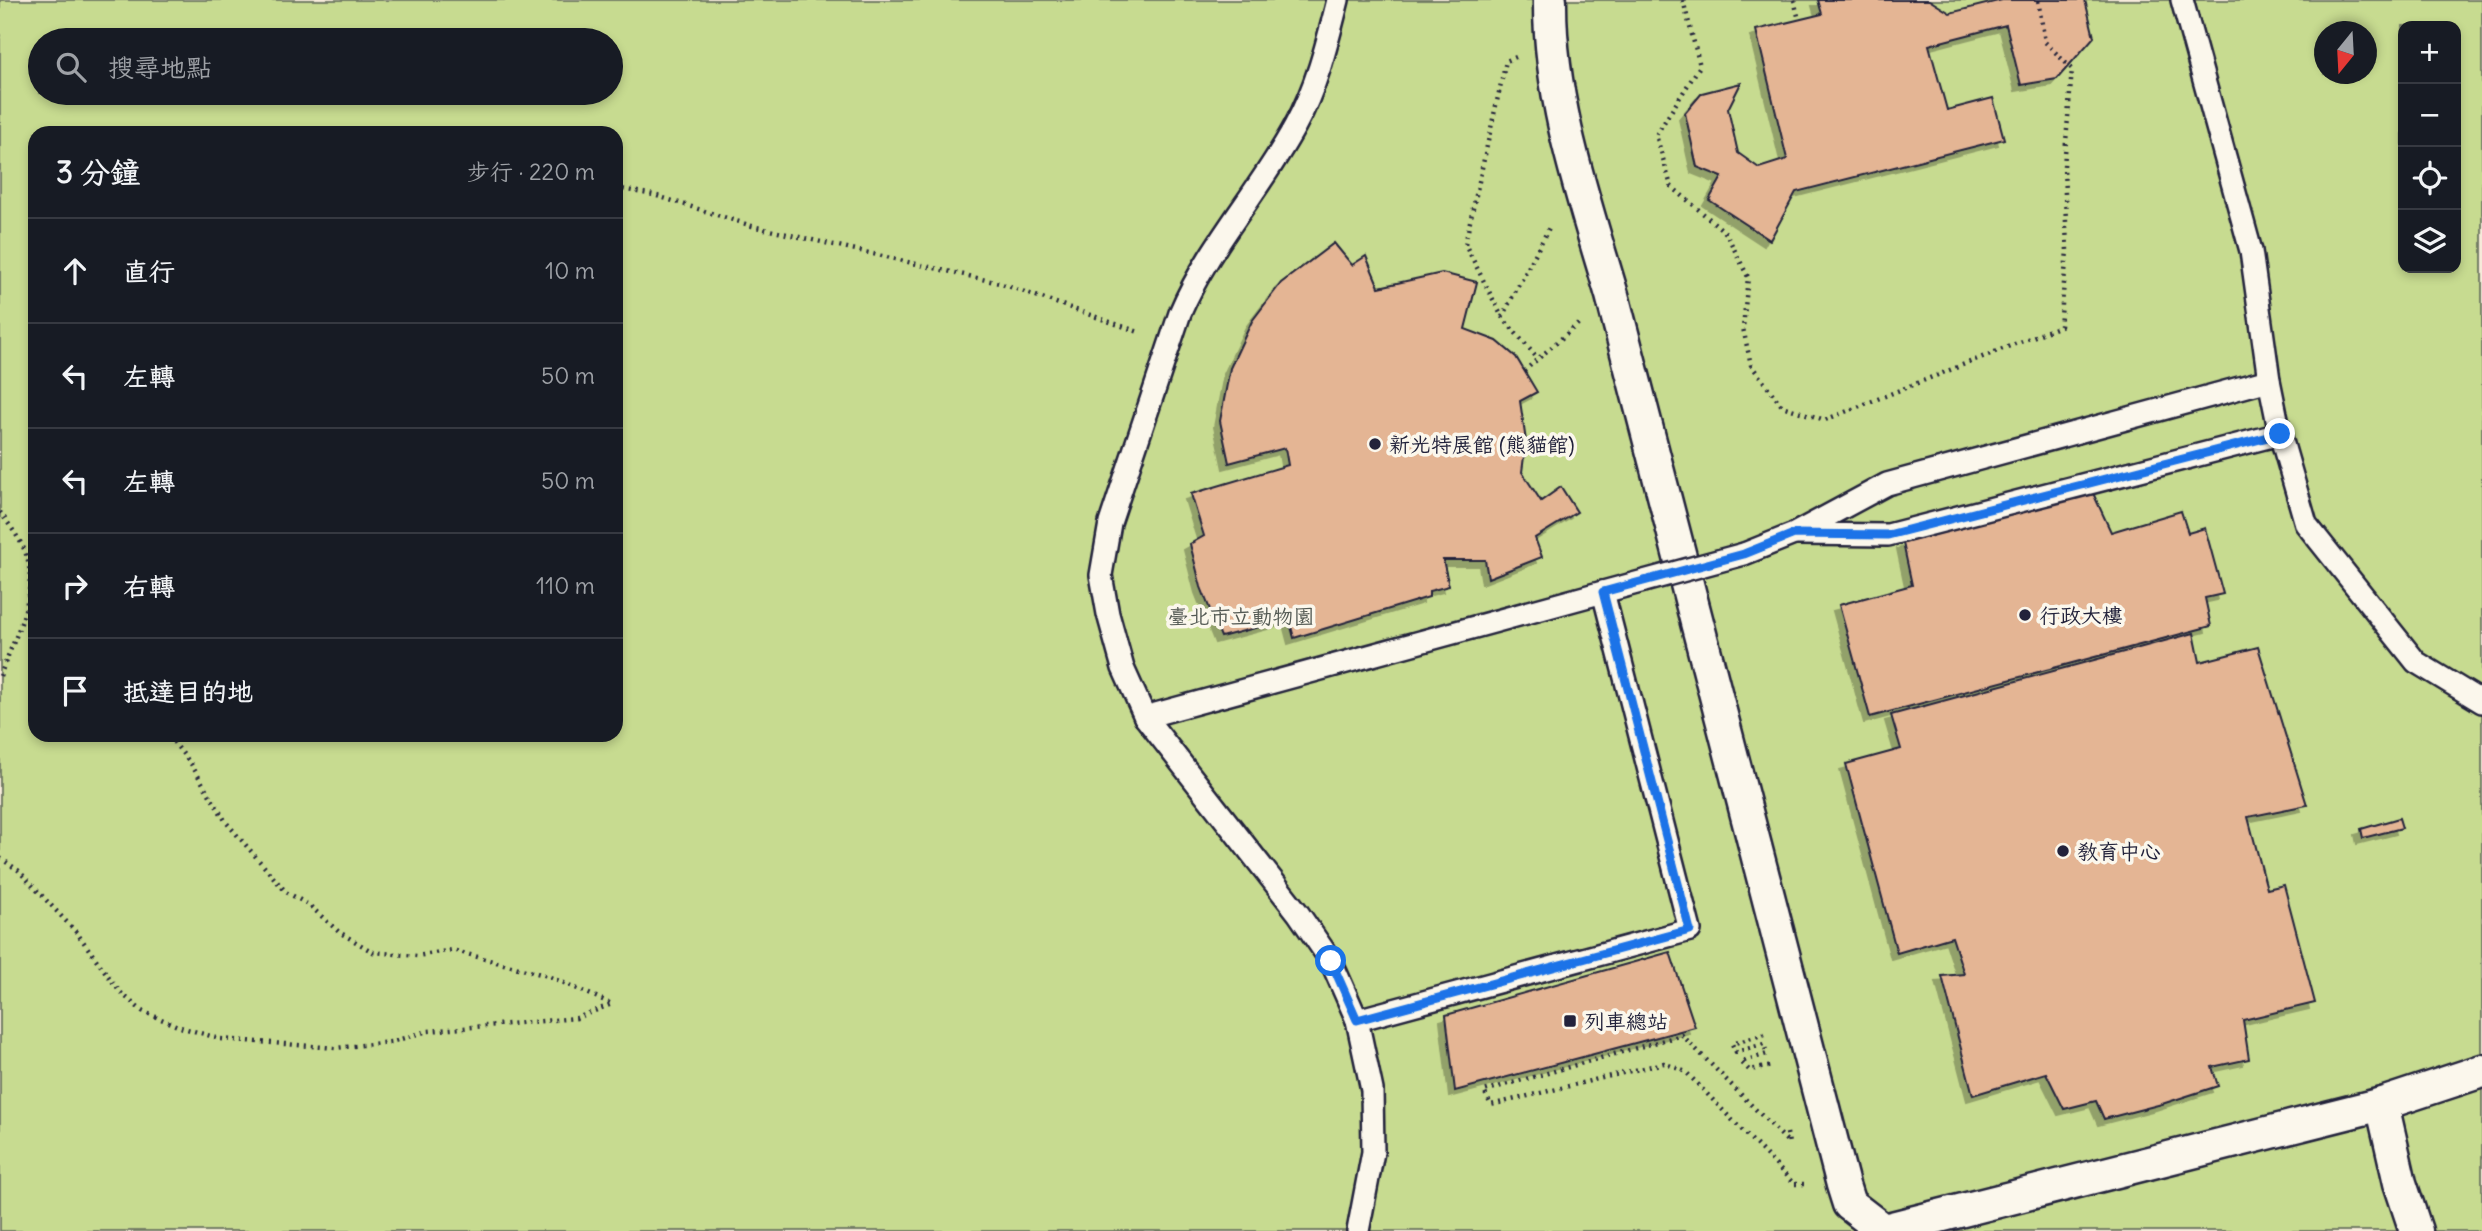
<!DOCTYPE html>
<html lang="zh-TW">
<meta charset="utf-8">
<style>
:root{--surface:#171b24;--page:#242831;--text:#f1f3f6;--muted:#9ea1a6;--line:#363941}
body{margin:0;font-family:Delius,"LXGW WenKai TC",sans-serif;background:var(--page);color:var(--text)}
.controls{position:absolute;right:21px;top:21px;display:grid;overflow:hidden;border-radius:14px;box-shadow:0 4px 10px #0003}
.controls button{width:63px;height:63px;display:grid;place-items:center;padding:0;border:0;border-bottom:2px solid var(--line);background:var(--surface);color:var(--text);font:35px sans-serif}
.compass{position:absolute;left:2314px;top:21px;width:63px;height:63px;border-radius:50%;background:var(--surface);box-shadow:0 4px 10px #0003;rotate:198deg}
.stop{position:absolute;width:21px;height:21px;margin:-16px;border:5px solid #1a73e8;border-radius:50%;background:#fff}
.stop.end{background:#1a73e8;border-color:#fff;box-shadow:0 2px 7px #0008}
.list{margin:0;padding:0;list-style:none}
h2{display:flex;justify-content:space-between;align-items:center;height:91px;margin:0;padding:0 28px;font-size:30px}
h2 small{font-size:23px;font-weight:400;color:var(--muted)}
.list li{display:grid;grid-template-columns:46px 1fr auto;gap:21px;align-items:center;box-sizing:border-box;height:105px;padding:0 28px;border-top:2px solid var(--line)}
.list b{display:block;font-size:26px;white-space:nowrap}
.list em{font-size:23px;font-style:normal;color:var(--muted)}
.icon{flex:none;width:38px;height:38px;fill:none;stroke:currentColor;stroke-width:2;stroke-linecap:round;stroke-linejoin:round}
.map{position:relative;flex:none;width:2482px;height:1231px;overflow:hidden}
.search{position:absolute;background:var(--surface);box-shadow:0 4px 10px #0003;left:28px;top:28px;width:595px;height:77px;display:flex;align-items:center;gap:18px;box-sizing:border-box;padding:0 24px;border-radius:38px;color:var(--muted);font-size:26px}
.panel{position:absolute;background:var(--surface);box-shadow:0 4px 10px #0003;left:28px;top:126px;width:595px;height:616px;border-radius:21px}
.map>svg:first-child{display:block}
.green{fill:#c7db90;stroke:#747e66;stroke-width:2;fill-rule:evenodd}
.building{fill:#e4b594;stroke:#22223b;stroke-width:2;filter:url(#shadow)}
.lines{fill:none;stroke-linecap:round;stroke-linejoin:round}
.service-casing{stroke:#22223b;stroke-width:26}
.pedestrian-casing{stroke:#22223b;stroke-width:37}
.path{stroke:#22223b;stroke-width:4.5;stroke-dasharray:2 5;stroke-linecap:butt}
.service{stroke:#fbf7ec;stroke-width:21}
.pedestrian{stroke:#fbf7ec;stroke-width:32}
.service-bridge-casing{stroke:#22223b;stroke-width:26;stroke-linecap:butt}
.service-bridge{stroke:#fbf7ec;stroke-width:21}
.route{stroke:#1a73e8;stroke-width:9}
.poi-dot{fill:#22223b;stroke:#fbf7ec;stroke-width:2.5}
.labels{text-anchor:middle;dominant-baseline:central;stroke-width:7;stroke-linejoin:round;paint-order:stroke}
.poi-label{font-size:21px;fill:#22223b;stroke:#fbf7ec;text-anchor:start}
.park-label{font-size:21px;fill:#545a54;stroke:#fbf7ec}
</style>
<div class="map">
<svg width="2482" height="1231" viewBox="0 0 2482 1231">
<defs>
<filter id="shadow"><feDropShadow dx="-6" dy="6" stdDeviation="0" flood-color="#0004"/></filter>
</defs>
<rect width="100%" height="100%" fill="#f6eada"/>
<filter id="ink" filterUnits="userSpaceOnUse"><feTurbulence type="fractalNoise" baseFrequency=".0143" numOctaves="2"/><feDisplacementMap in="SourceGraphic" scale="14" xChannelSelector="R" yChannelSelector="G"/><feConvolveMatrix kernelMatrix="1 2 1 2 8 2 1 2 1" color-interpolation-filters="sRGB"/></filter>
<g filter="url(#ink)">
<path class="green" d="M0,0h2482v1231h-2482zM2403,26h53v242h-53zM2324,32h42v42h-42zM40,40h571v53h-571zM35,133h581v602h-581z"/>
<g class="building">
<path d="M1818,0h111l21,13 52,-13h83l9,37 -37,42 -36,6 -15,-60 -77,20 18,65 46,-12 11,41 -208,53 -26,48 -61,-40 13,-23 -25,-10 -12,-54 17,-20 39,-10 -13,26 10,44 21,15 28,-9 -31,-129 66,-16z"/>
<path d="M1334,243l18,22 14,-9 13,31 63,-14 35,9 -12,47 32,12 19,16 21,35 -17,9 6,40 -4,31 19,29 20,-14 16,25 -42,26 7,19 -54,21 -3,-18h-42l6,26 -20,5v6l-135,41 -5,-19 -68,18 -20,-50 -11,-43 14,-8 -13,-42 97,-29 -3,-17 -56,15 -9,-42 10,-53 22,-47 29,-38z"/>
<path d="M2093,493l18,39 70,-21 7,22 17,-5 18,66 -18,4 6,28 -341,91 -31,-112 73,-20 -9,-42z"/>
<path d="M2194,633l6,29 58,-15 49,158 -59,12 19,72 17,-4 31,118 -72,17 6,39 -37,8 6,19 -56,18 -58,15 -8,-18 -32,8 -18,-36 -73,22 -31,-119 22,-2 -12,-37 -55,16 -51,-189 55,-15 -10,-34z"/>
<path d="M2399,818l3,10 -39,10 -2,-9z"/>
<path d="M1670,952l25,75 -240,64 -9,-76z"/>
</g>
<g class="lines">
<g class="service-casing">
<g id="service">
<path d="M1338,0c-11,44 -21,86 -43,126 -35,65 -86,119 -115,187l-70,210 -9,52 7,39 15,54 22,49 153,196 33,48 26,59 15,70 1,62 -15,79"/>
<path d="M2182,0l69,251 18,129 11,54 26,90 110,138 66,40"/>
<path d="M1797,534l91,1 392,-101"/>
<path d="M1744,554l50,-20 93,-50 382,-104"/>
<path d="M1603,592l41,-11"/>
<path d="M1145,717l458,-125 87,338 -333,90"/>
</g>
</g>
<g class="pedestrian-casing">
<g id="pedestrian">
<path d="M1550,0c-1,100 34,200 62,295l231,890 6,19 35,27"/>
<path d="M2382,1104l18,79 16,48"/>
<path d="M1884,1230l498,-126 100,-33"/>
</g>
</g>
<g class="path">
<path d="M1683,0l17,66 -44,69 15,51 55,47 22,44 -5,51 8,37 31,41 43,14 235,-94 7,-75 -3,-85 8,-97 -27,-27 -7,-42"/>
<path d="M1794,0l5,20"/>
<path d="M1516,57l-10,4 -41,183 37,73 36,42"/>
<path d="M616,188l38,7 98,31 247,57 140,49"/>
<path d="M1502,317l48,-91"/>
<path d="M1524,371l55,-48"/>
<path d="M0,512c8,11 18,24 24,37 18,41 -10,89 -24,127"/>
<path d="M0,858l18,12 59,63 43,59 22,19 38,16 41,12 115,9 55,-6 37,-11 149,-13 35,-14 -64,-28 -96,-26 -35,6 -44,-4 -34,-20 -30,-27 -23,-13 -60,-70 -35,-58 -23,-29"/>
<path d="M1765,1034l-33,10 4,8 28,-8 3,10 -26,8 8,8 24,-4"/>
<path d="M1787,1133l2,10 -107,-108 -198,56 7,14 173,-42 22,9 108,112h10"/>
</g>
<use href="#service" class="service"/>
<use href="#pedestrian" class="pedestrian"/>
<g class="service-bridge-casing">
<path id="service-bridge" d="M1644,581l100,-27"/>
</g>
<use href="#service-bridge" class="service-bridge"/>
</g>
</g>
<g class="lines" filter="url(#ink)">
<path class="route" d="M1331,961l26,59 333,-90 -87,-338 141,-38 50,-20 94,1 392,-101"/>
</g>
<g class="poi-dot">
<circle cx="1375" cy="444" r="7"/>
<circle cx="2025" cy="615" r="7"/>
<circle cx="2063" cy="851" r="7"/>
<rect x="1563" y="1014" width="14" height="14" rx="3.5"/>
</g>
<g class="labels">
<g class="poi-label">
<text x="1389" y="444">新光特展館 (熊貓館)</text>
<text x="2039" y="615">行政大樓</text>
<text x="2077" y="851">教育中心</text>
<text x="1584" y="1021">列車總站</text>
</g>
<g class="park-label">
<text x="1241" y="616">臺北市立動物園</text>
</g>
</g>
</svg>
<div class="controls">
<button>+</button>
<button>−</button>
<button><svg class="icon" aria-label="locate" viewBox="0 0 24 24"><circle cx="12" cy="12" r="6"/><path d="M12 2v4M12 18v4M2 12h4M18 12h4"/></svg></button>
<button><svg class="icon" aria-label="layers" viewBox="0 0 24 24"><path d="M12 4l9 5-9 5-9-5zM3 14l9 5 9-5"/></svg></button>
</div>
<svg class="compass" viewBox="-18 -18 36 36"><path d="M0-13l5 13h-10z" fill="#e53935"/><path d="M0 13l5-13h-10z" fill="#9ea1a6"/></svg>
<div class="stop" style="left:1331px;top:961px"></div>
<div class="stop end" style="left:2280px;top:434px"></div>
<div class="search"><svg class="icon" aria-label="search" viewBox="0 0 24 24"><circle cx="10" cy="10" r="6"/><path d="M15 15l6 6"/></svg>搜尋地點</div>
<section class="panel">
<h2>3 分鐘<small>步行 · 220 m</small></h2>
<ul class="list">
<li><svg class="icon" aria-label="ahead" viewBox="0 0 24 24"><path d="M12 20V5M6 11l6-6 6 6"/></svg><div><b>直行</b></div><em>10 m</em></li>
<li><svg class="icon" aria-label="left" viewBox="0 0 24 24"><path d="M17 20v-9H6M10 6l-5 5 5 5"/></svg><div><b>左轉</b></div><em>50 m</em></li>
<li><svg class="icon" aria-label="left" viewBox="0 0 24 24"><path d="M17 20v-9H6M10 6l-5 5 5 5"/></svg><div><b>左轉</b></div><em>50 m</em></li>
<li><svg class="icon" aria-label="right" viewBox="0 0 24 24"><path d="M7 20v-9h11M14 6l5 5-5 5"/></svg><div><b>右轉</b></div><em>110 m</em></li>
<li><svg class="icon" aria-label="arrive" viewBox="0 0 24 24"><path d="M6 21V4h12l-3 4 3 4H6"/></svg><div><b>抵達目的地</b></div></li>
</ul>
</section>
</div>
